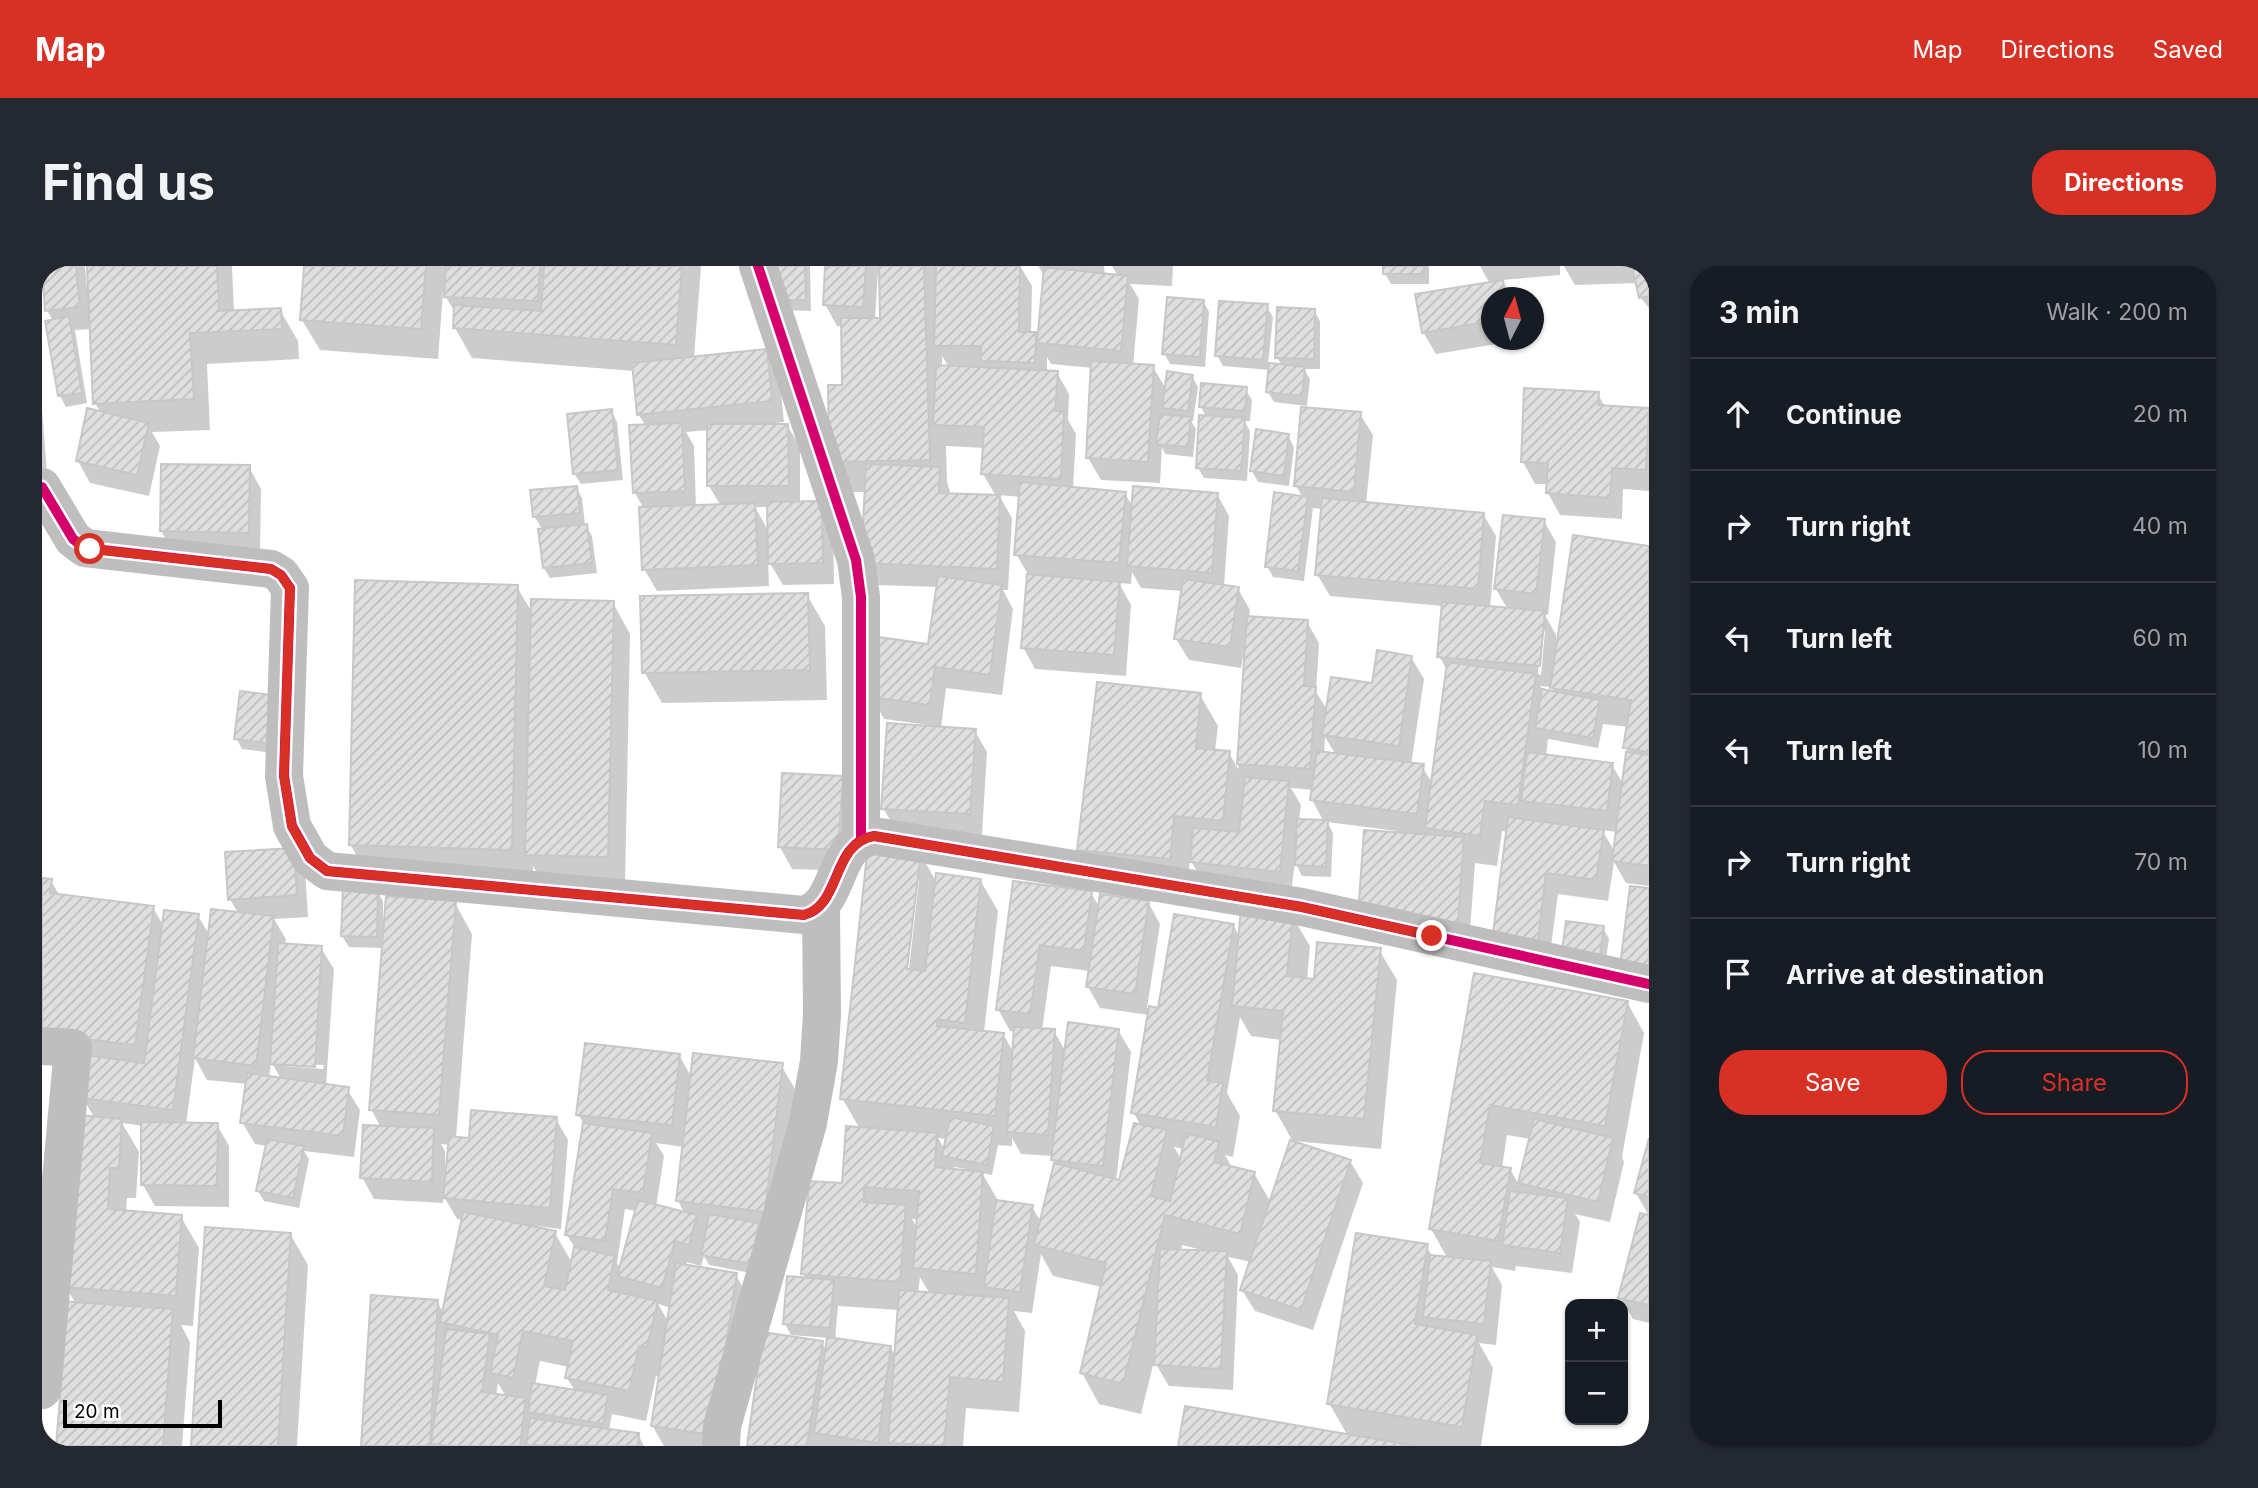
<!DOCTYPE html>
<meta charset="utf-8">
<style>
:root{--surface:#171b24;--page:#242831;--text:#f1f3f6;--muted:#9ea1a6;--line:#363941;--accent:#d93025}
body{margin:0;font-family:Inter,sans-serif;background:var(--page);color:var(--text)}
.controls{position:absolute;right:21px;bottom:21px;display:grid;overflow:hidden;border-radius:14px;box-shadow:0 2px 5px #0004}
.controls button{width:63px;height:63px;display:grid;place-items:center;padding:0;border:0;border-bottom:2px solid var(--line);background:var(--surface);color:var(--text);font:35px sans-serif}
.compass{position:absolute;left:1439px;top:21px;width:63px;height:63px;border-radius:50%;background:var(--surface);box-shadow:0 2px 5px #0004;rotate:6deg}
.scale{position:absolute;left:21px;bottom:18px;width:159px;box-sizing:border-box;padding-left:7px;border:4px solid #000;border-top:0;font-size:19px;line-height:24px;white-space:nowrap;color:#000;-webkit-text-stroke:5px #fff;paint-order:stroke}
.stop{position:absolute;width:21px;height:21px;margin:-16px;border:5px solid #d93025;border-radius:50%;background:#fff}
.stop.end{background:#d93025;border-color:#fff;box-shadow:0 2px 7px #0008}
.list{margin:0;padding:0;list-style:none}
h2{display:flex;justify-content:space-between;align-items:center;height:91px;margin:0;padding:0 28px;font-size:30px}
h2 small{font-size:23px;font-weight:400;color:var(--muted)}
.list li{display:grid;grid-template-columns:46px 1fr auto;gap:21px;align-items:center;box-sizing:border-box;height:112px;padding:0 28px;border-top:2px solid var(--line)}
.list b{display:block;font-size:26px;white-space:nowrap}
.list em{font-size:23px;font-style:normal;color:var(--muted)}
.actions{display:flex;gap:14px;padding:21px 28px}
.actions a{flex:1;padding:16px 0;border:2px solid var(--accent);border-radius:28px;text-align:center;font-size:24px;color:var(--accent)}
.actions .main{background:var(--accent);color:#fff}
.icon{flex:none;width:38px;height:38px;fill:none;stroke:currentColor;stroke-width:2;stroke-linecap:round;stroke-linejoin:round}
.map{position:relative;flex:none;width:1607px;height:1180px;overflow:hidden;border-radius:28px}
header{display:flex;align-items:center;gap:42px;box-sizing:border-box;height:98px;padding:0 35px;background:var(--accent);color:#fff}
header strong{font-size:33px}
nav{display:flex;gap:38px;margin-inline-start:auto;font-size:24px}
.intro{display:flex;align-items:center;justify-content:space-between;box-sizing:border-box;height:168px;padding:0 42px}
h1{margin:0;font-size:49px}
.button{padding:18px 32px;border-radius:28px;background:var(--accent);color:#fff;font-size:24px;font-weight:700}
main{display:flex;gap:42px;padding:0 42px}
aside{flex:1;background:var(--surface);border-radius:28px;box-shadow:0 2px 5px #0004}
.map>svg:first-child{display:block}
.shadow{fill:#0003;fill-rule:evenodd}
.building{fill:url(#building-hatch);stroke:#c7c7c7;stroke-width:2}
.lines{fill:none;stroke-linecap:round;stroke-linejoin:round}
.minor{stroke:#bebebe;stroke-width:38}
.cycleway-casing{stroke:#fff;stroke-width:15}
.cycleway{stroke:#d6006c;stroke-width:10}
.route{stroke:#d93025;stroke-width:9}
</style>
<header>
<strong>Map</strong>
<nav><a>Map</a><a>Directions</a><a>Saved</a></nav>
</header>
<div class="intro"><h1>Find us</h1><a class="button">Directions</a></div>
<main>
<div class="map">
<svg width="1607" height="1180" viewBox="0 0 1607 1180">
<defs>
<pattern id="building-hatch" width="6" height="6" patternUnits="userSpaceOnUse" patternTransform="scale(1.75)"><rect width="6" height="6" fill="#dfdfdf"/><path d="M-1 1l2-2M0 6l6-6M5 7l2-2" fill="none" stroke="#bebebe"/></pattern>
</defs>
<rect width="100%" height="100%" fill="#fff"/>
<g class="shadow">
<path d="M0,0h43l2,22 3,-1 -1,-21h143l2,46 46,-2 18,31 1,18 -92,5 3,66 -58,2 8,14 -11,50 -59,-13 -12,-22 23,-48 -6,-10 -3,-74 -17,1 12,73 -21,4 -6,-11 -13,-74 6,-1 -6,-11z"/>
<path d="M264,0h395l-7,92 72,-7 13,22 5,49 -8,1v2h11l13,22v56l33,21 1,60 -51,1 -15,-25 1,26 -112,5 -13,-22v-60l-9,-16 11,-67 -8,-12 -4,-43 -162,-13 -17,-30 1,-14 -13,-22 -5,67 -118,-9 -18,-30zM667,164v56l12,20 -25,1 -2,-61 -8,-14zM713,241h14v25z"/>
<path d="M731,0h37l1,45 -32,-1z"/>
<path d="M785,0h193l12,20 -1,48h4l4,8 6,-66 -7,-10h66l1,9 13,1 -6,-10h61l-1,20 -42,-2 9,15 -6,67 20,1 13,22 26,-13 6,11 -5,34h-2l5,8 -3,28 -28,-3 -3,-7 -2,36 -59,-3 -13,-22 5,-90 -42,-4 -4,-7v15l10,1 12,21 -1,26 8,14 -3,55 52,5 8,13 84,-13 12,22 -5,71 14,2 12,21 -1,8 58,4 12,21 -3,49 12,19 46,-26 37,-28 13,22 -13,86 11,1 10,17 15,-113 -8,-14 5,-50 -114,-10 -13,-22 6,-65 -10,-1 -9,73 -31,-4 -6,-11 36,-68 -7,-12 64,-72 13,21 -7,69 117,10 13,22 -6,72 18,2 -12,-21 48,-68 12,21 -8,73h-3l11,20v8h3l90,-95v338l-23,-3 -12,-21 -6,39 -50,-7 -9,67 -42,-7 1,-122 -6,-1 -5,35 -22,-3 -6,81 -72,-110v-3l-70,-9 6,11 -2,44 -29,-1 -7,-14 -4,31 -87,-9 -14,-25 -3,30 -91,-9 -17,-31 121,-154 18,31 -3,25 14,2 9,16 8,-111 -3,-1 -2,11 -52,-8 -13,-21 7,-48 -42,-3 -9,-16 -1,12 -12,-1 12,22 -5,71 -91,-7 -12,-22 6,-71 -13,-22 5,-57 -22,-2 13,23 -4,72h-5l10,19 -11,86 -56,-7 -5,40 34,3 12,21 -5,83 -86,-5 -13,-22 46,-83 -45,-6 -12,-22 58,-51 8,-59 -62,-2 -10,-93h-17l-18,-31 12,-74v-61h-6l-12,-22zM836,4h3l1,50h-7zM900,90l7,11h-7zM904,180l39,2 -2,26 13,22 -45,-1 -4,-13zM1499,365h4l-4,44 -3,-1zM1498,420l11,1 4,6 -12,-2zM1561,458l26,3 -6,57 -11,-19 -66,-9 2,-17 50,9zM1283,471l11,18 -12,-2zM1249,522l22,2 -1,10 12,22 -25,-2 2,-15zM1560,564l15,2 -2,20z"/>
<path d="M1343,0h44v18h-38l-6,-10z"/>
<path d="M1438,0h80v9l-58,5 10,18h-20v42h29l-85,14 -13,-22 67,-48z"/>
<path d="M1522,0h85v49v-7l-8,-10 -3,-15 -63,2z"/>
<path d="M1161,35l6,11 -4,55 -35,-3 -6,-11z"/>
<path d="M1224,40l7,11 -5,48 14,1 -5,-9 37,-47 6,11v48h-16l6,10 -3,27 -33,-4 -6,-10 2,-22 -47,-4 -6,-11z"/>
<path d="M1203,123l7,11 -2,21h-6l6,10 -3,50 -43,-3 -6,-10 9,-50 -6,-11z"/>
<path d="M1556,128l7,13 44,3v81l-26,-2 -1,30 -62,-4 -12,-22v-9h-13l-12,-22z"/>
<path d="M0,143l6,77 -6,1z"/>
<path d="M569,145l6,11 6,58 -42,4 -7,-11z"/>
<path d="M1246,170l6,11 -5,39 -31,-4 -6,-11z"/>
<path d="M207,201l12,22 -1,65 -86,-1 -13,-22z"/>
<path d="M534,221l6,11 3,27 7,11 5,37 -47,5 -6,-10 -1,-37 -8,-14z"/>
<path d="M475,321l16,27 80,-11 17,31 -5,253 -80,-1 -12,-20v21l-161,-5 -22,-38z"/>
<path d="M765,329l18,31 2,74 -165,3 -18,-31z"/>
<path d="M200,427l31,60 -31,-4 -6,-11z"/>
<path d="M800,512l8,93 -58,-2 -12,-22z"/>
<path d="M878,587l17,30 43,-3 18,31 -14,121 19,2 11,19 1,-21 -5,-1 -12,-22 17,-126 76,10 9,15 48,-6 12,22 -13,84 12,2 74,-85 7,12 52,-21 18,30 -3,34 9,1 63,-31 18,30 -16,169 -88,-8 57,20 13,22 -50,147 -58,-19 -13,-21 9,-28 -23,-5 10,18 -5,115 -64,-4 -15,-25 -13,53 -42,-10 -17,-31 20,-86 -49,-11 -12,-22 -9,59 -18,-2 11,20 -6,81 -53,-4 -3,38h-215l74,-103 5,9 2,-14 -38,-3 -6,-11 21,-45 -3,-6 40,-88 17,-56 -18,-31zM874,614h3l-11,98h-3zM1009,700l39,5 -2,16 12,21 49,7 -16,97 8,14 -20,56 -5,-1 15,-129 -13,-22 -52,22 -12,-21 -12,-1zM1198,751l11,19 31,4 -7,70 17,30 -21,63 -17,-30 -22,-5 -7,-13 8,2 7,-41 -13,-23zM896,872l9,1 -2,11zM970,872l9,16 33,2 1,7 -14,59 -9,-15 -33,-5 -17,-29 10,2 6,-30 14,1zM1132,881l10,2 -3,10zM912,901l12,2 -1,3 -11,-1zM870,953h7l-1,10zM1140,979l20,5 -21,1zM878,1011l10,17h-12zM796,1040l61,4 -3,47 -6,-10 -55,-7z"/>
<path d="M185,588l78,17 3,46 -34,2 12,20 -1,6 36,3 13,21 -8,117 21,3 13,21 -6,47 -50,-6 5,8 -10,49 -35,-7 -6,-10 9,-45 -12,-2 -13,-22 5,-38 -40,-4 -12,-22 -9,66 31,1 12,21v61l-74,-1 -12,-21v-59l-21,-3 17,29 -3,46h-9l-1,14 55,5 18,31 -6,78 -12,-1 9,17 -8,104h-123l17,-142 -10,-17 29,-168 -12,-21 -41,-218 9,1 9,15 93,12 10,17 35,-9 12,20 28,-23 -8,-14zM229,795l10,18 -12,-1zM241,797l41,2 -1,4 -40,-3z"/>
<path d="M335,625l6,10v24l72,-22 17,31 -16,204 14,2 86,-21 12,21 -7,89 -25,-3 -1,3 20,4 17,30 3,-15 -8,-13 18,-109 -7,-12 101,-59 13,23 89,-13 18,31 -43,178 -47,-9 -5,-9 -3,10 -14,-4 -1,5 50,8 12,22 -23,149h-61l-12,-21 8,-49h-4l-10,45 -34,-7 -3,16 29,4 6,12h-281l74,-145 6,12 20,-93 -6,-1 -14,-24v8l-69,-4 -12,-22 19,-49 -10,-19 13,-161 -35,-1 -7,-11zM614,877l28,4 -6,54 7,13 -29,-7 8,-51zM399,878l9,1 -2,22h-3v-16zM583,943l11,2 -15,59 -4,-7zM616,1038l13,4 -2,15zM498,1095l29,6 -2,11 8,13 -40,-6zM456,1117l8,14 -10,-1z"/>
<path d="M1561,662l6,11 -4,26 -35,-4z"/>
<path d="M1434,709l151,27 17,31 -22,124 2,5 -14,60 -35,-8 5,8 -8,51 -56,-7 -1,5 -23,-4 10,18 -6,60 -17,-2 14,25 -12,78h-301l168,-10 -19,-33 97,-157 7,11 15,2 -17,-30zM1465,869l24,4 -12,46 -9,-16 -8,-1z"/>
<path d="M1607,878v72l-13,-23z"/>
<path d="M1607,951v106l-16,-4 -13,-22z"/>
<path d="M248,968l18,31 -11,181h-104z"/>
</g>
<g class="building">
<path d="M0,0h34l4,41 -35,4z"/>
<path d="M45,0h130l2,45 62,-3 1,21 -92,4 4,66 -101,5z"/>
<path d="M262,0h122l-5,63 -121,-9z"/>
<path d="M404,0h94l-2,35 -94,-4z"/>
<path d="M502,0h138l-6,79 -223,-17 1,-23 87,6z"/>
<path d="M729,0h34l1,34h-34z"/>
<path d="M783,0h41l-3,41 -40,-2z"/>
<path d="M837,0h45l6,194 -101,2 -1,-77h14l-1,-67h39z"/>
<path d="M894,0h84l-1,66h17l-1,31 -54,-2v-15h-47z"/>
<rect x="1341" y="0" width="41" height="8"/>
<path d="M1590,0h17v30l-10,2z"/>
<path d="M1002,1l84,9 -7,75 -84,-8z"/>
<path d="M1461,14l3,18h-14v23l-70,12 -7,-39z"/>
<path d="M1125,31l37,3 -4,57 -38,-3z"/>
<path d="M1177,35l49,3 -5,56 -48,-4z"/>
<path d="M1235,41l38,2 -1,50 -39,-1z"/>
<path d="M27,50l13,77 -24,3 -13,-75z"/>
<path d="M725,83l5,52 -135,14 -5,-52z"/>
<path d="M1049,95l63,4 -6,97 -62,-4z"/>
<path d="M1227,97l36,4 -3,29 -36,-4z"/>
<path d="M894,99l122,6 -3,40h9l-3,68 -80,-5 3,-47 -51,-2z"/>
<path d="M1125,105l26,4 -5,36 -26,-3z"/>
<path d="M1159,117l46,4 -2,24 -46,-4z"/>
<path d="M1482,122l75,4 -1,13 51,3 -3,62 -34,-2 -2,30 -64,-5 2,-30 -27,-1z"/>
<path d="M1259,141l60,5 -7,80 -60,-6z"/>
<path d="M45,142l62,15 -12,52 -61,-14z"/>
<path d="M570,143l6,61 -45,4 -6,-60z"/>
<path d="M1118,148l31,3 -3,30 -32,-3z"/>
<path d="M1157,149l46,3 -4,53 -45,-3z"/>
<path d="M640,157l3,68 -52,2 -4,-68z"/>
<path d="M665,158h81l1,62h-82z"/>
<path d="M1214,163l33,5 -5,42 -34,-5z"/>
<path d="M119,198l89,1 -1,68 -89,-2z"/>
<path d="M824,198l74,3 -1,26 61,2 -3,74 -136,-6z"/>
<path d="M978,216l106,10 -7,71 -105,-8z"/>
<path d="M535,220l3,27 -47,4 -3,-27z"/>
<path d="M1091,220l85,7 -6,80 -85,-7z"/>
<path d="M1232,226l34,5 -10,74 -33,-4z"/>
<path d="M1280,232l162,15 -6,76 -163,-14z"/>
<path d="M780,235l1,62 -55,1 -1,-62z"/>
<path d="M713,237l3,62 -116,5 -3,-63z"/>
<path d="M1461,249l42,4 -9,75 -42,-5z"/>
<path d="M545,258l5,39 -49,5 -5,-39z"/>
<path d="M1531,269l76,11v206l-26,-4 8,-48 -81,-12z"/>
<path d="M985,308l93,8 -6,73 -93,-7z"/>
<path d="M896,310l64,9 -12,90 -55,-8 -5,38 -60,-8 8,-60 50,7z"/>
<path d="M1141,313l56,8 -9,60 -56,-8z"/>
<path d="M313,314l163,5 -6,265 -163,-5z"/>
<path d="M766,327l2,77 -168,3 -2,-77z"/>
<path d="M489,333l83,2 -6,256 -83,-2z"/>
<path d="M1400,336l103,9 -5,55 -103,-9z"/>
<path d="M1205,350l61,4 -4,66 12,1 -6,82 -73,-5z"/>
<path d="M1335,384l35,6 -13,90 -77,-11 9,-58 41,6z"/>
<path d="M1405,396l89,12 -18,131 -33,-4 -5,35 -55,-8z"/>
<path d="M1055,416l104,11 -5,55 34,3 -7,70 -49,-5 -4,43 -93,-9z"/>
<path d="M1500,423l58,11 -7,38 -58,-10z"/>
<path d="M198,425l32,4 -5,48 -33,-4z"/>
<path d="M845,457l89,6 -6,85 -89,-5z"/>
<path d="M1275,485l107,13 -7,50 -107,-14z"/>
<path d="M1485,486l86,11 -6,48 -86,-10z"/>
<path d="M1584,486l23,3v111l-37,-5z"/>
<path d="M740,507l61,3 -5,74 -60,-3z"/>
<path d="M1203,511l44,4 -9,91 -90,-10 3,-34 46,4z"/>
<path d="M1466,551l96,13 -8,50 -50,-7 -8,67 -45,-7z"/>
<path d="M1255,553l31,1 -2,47 -31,-2z"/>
<path d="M1322,564l100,7 -6,86 -100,-8z"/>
<path d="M826,580l53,6 -14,117 18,2 11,-98 45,6 -16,144 -28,-4v7l67,7 -9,83 -155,-17z"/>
<path d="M252,582l3,47 -69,5 -3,-48z"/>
<path d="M0,612l10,1 -2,14 104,13 -19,139 -93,-11z"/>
<path d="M971,615l79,10 -8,60 -44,-6 -10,69 -34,-4z"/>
<path d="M1588,620l19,2v82l-29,-4z"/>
<path d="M301,621l35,2 -1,48 -36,-1z"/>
<path d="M1058,628l49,7 -14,93 -49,-7z"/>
<path d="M344,630l70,5 -17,214 -70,-5z"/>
<path d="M169,643l63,7 -18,150 -63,-8z"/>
<path d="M1199,643l52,5 -6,62 27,3 3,-37 64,6 -17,171 -91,-8 10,-100 -51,-5z"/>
<path d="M122,644l35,4 -26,196 -92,-12 5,-43 58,8z"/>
<path d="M1132,648l60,10 -27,157 16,2 -7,44 -85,-14 18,-107 9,2z"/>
<path d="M1524,655l38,5 -4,29 -38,-5z"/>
<path d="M236,677l44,3 -7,121 -45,-3z"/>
<path d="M1432,707l154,28 -23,125 -115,-21 -10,58 31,5 -13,73 -69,-12z"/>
<path d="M1026,756l51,7 -16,137 -52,-6z"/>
<path d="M972,761l41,2 -7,106 -41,-3z"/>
<path d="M543,777l95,11 -8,71 -96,-10z"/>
<path d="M651,787l90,10 -18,149 -89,-11z"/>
<path d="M205,807l102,14 -6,49 -103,-13z"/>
<path d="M429,844l86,7 -7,91 -107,-10 6,-62 20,2z"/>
<path d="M36,849l44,4 -3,49h-9l-2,41 74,6 -6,81 -112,-9z"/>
<path d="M908,851l44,9 -7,39 -45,-9z"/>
<path d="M1492,853l79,19 -15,64 -80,-19z"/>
<path d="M99,856l77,1 -1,63 -76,-1z"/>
<path d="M541,857l69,10 -9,60 -30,-4 -8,52 -40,-6z"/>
<path d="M1092,857l33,7 -16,66 19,5 16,-68 33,9 -5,20 41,10 -15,62 -75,-19 -42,169 -43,-11 26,-110 -72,-18 20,-82 65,17z"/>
<path d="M321,859l71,3 -2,54 -72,-4z"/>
<path d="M804,860l91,7 -2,34 48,5 -7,102 -63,-6 6,-77 -55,-4v15l42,3 -6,77 -99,-8 8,-93 33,2z"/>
<path d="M1607,872v59l-15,-4z"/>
<path d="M225,873l37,7 -11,52 -37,-7z"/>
<path d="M1248,874l61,20 -50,150 -61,-20z"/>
<path d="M1468,925l58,7 -8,55 -58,-8z"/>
<path d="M596,934l59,15 -8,30 -14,-4 -13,47 -45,-12z"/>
<path d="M954,934l37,5 -13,87 -36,-5z"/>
<path d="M421,946l93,19 -12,55 21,4 9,-43 41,9 -7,34 50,11 -11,46 -8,-1 -10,45 -64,-13 8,-37 -50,-10 -10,47 -23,-5 8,-38 -58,-13z"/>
<path d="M1598,947l9,2v90l-31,-7z"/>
<path d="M667,948l50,9 -8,41 -50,-9z"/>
<path d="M163,961l86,6 -13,213h-87z"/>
<path d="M1314,967l72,11 -13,80 62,11 -15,92 -135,-23z"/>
<path d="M1118,983l67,2 -6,118 -67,-4z"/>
<path d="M1388,989l61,6 -7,63 -61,-7z"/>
<path d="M634,997l61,10 -25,162 -61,-9z"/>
<path d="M745,1010l47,4 -4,48 -47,-4z"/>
<path d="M857,1024l110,8 -6,84 -53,-5 -6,69 -56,-3z"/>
<path d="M329,1029l67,5 -8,146h-69z"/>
<path d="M17,1035l114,8 -10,137h-107l8,-96z"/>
<path d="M404,1063l44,5 -8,58 44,6 -6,48h-71l-18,-2z"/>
<path d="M721,1066l60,9 -16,105h-60z"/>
<path d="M785,1071l64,9 -13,97 -64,-10z"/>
<path d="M490,1117l76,12 -5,29 -75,-12z"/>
<path d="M1143,1140l231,40h-238z"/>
<path d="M488,1152l109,15 -1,13 -112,-1z"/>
</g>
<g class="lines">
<g class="minor">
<path d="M716,0l98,294 5,37v241"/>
<path d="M0,221l31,52 12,9 186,21 10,6 9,13 -6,188 8,50 18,32 17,13 477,44c38,-10 27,-72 70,-79l428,71 347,77"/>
<path d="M0,780l31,2 -31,342"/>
<path d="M679,1180l1,-20 86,-303 11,-62 3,-47 -1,-107"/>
</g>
<g class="cycleway-casing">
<g id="cycleway">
<path d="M716,0l98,294 5,37v241"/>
<path d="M0,221l31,52 12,9 186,21 10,6 9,13 -6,188 8,50 18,32 17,13 477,44c38,-10 27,-72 70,-79l428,71 347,77"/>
</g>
</g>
<use href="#cycleway" class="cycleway"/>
</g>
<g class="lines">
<path class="route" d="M48,283l181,20 10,6 9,14 -6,187 8,51 18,31 17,13 477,44c38,-10 27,-71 70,-79l427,71 131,29"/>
</g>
</svg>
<div class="controls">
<button>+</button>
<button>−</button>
</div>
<svg class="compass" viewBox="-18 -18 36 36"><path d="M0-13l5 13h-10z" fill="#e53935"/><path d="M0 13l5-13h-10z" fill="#9ea1a6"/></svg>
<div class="scale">20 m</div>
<div class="stop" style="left:48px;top:283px"></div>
<div class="stop end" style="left:1390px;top:670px"></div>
</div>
<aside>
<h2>3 min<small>Walk · 200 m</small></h2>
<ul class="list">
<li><svg class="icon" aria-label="ahead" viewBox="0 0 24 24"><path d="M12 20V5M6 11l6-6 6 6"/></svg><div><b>Continue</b></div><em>20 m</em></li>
<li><svg class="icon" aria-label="right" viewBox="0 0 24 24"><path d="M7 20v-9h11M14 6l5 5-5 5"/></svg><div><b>Turn right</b></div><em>40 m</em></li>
<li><svg class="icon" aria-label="left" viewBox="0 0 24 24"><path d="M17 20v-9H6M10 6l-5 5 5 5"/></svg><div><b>Turn left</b></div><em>60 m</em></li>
<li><svg class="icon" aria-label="left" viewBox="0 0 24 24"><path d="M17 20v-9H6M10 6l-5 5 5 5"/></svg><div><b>Turn left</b></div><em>10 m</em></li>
<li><svg class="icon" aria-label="right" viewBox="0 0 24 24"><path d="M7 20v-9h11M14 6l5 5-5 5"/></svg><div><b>Turn right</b></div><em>70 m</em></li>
<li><svg class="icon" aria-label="arrive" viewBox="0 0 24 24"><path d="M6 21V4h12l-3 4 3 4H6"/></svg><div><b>Arrive at destination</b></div></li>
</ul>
<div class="actions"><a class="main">Save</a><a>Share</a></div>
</aside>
</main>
